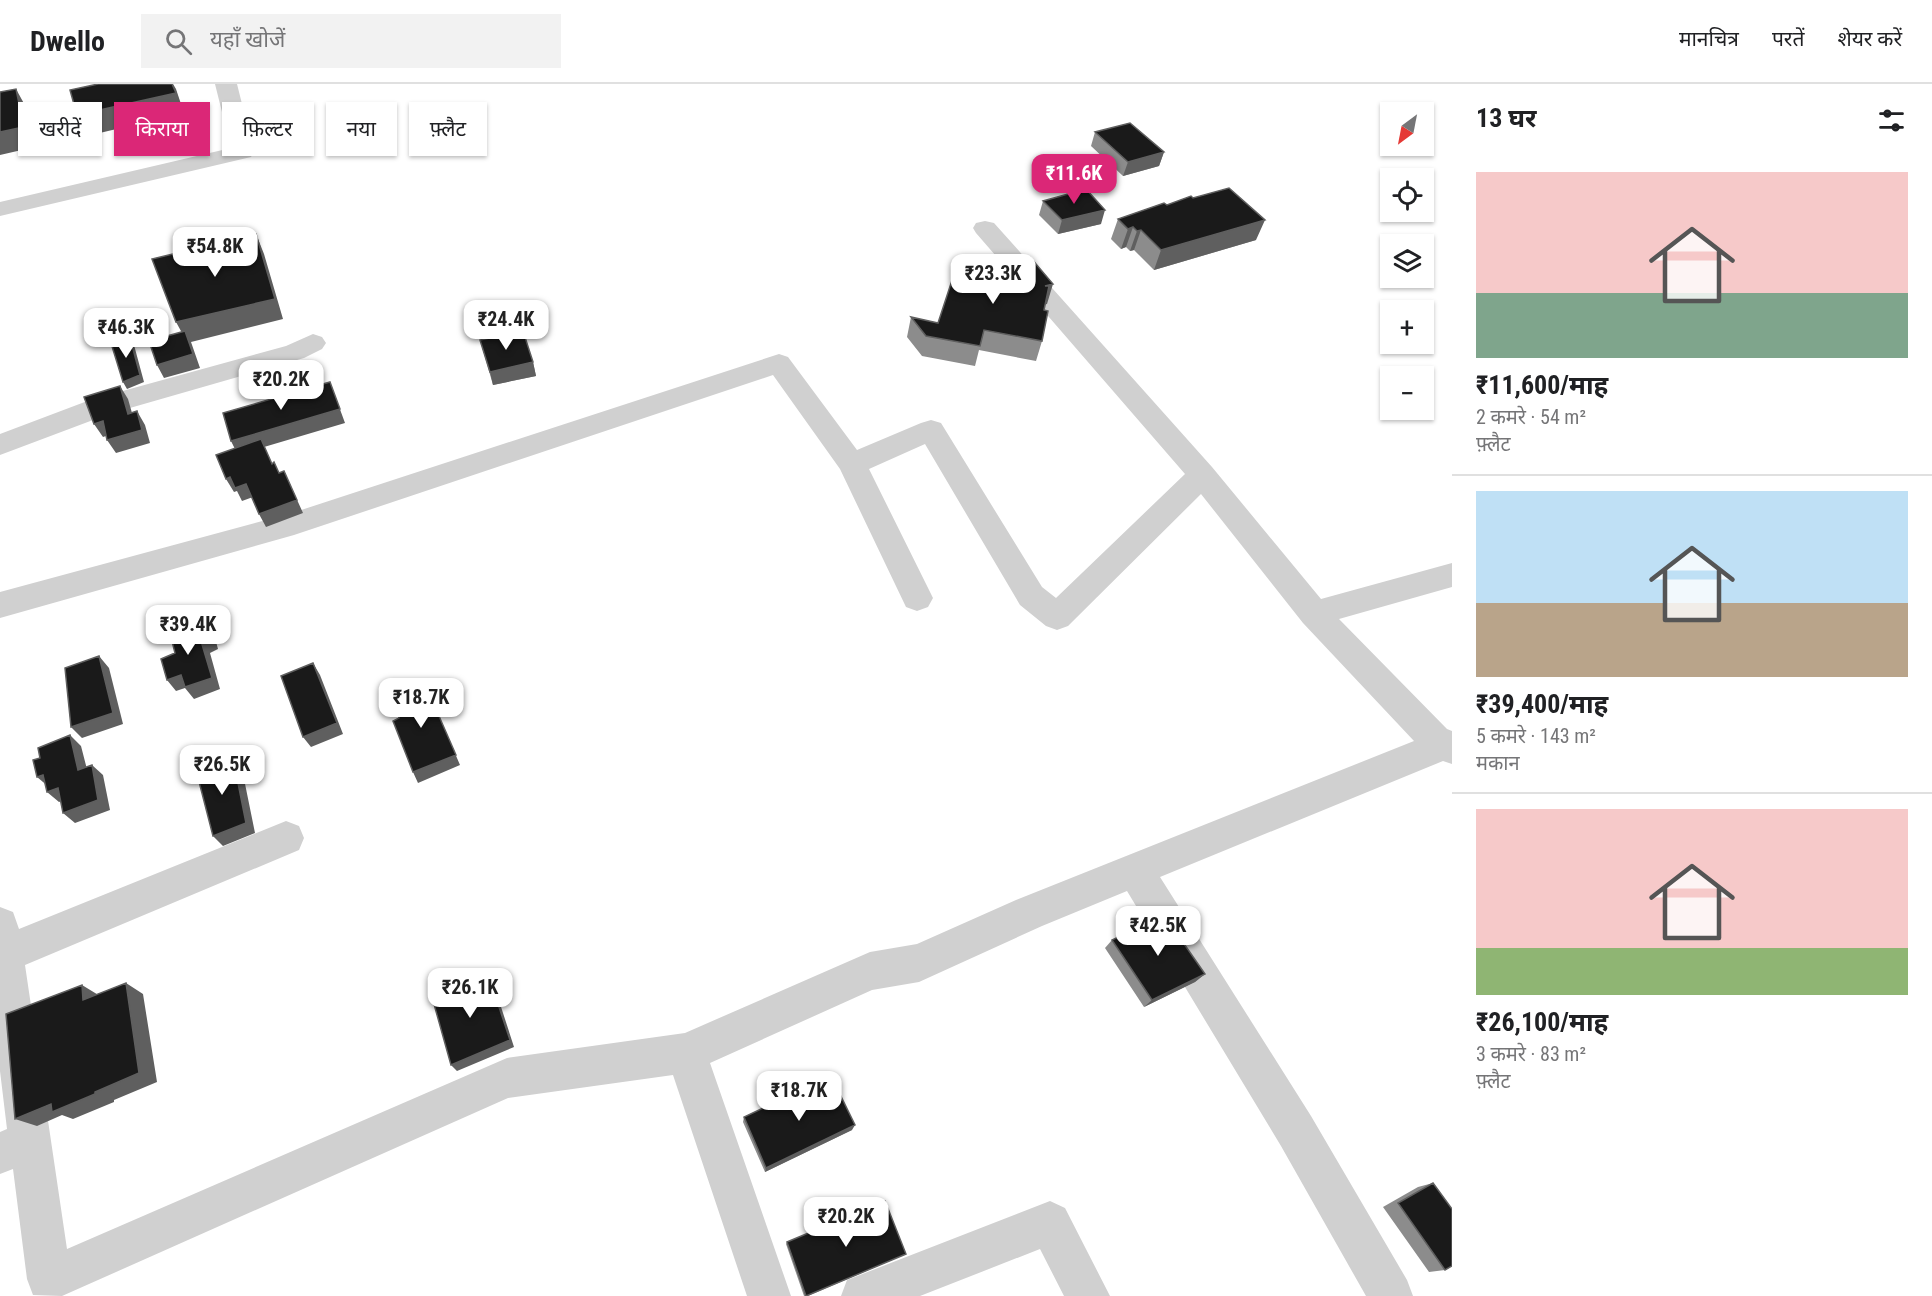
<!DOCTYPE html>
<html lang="hi">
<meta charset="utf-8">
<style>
:root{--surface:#fff;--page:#f2f2f2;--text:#202124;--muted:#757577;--line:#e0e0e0;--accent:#db2777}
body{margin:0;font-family:"Roboto Condensed","Noto Sans Devanagari",sans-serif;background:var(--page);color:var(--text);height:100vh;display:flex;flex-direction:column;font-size:22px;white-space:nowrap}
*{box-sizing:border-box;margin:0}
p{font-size:20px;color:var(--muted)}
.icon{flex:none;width:33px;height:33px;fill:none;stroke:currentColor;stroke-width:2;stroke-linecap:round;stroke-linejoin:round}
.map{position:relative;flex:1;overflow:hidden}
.panel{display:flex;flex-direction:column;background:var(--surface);width:480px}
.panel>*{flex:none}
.hud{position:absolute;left:18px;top:18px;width:570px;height:54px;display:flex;gap:12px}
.needle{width:39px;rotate:212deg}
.controls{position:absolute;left:1380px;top:18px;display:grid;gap:12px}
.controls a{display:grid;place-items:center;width:54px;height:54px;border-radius:0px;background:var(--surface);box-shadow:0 2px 4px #0004;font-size:30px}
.price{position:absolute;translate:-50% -51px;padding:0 14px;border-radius:12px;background:#fff;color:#222;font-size:20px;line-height:39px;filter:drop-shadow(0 2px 3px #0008)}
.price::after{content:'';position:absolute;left:50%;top:36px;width:18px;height:14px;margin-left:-9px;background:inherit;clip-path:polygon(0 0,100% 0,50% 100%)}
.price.current{background:var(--accent);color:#fff}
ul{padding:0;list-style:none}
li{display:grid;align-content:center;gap:12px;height:318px;padding:0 24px}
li+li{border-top:2px solid var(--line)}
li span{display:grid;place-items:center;height:186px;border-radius:0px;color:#555}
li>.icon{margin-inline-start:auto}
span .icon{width:108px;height:108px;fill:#fffc;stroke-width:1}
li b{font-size:26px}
h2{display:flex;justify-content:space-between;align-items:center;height:72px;padding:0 24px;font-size:26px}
.chip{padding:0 21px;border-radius:0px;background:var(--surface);box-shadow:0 2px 4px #0004;font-size:21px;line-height:54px}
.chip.current{background:var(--accent);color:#fff}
header{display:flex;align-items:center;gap:36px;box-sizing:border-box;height:84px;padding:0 30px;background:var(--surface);border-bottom:2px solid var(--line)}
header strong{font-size:28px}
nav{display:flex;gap:33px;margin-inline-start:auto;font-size:21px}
.search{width:420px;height:54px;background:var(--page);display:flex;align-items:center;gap:15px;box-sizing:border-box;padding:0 21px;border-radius:0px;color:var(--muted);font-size:22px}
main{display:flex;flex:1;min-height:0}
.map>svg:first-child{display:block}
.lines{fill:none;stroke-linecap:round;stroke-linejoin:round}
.minor{fill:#d0d0d0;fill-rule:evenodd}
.wall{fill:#8c8c8c}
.shaded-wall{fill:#5f5f5f}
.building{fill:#1a1a1a;stroke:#5f5f5f;stroke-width:1.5}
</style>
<header>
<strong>Dwello</strong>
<div class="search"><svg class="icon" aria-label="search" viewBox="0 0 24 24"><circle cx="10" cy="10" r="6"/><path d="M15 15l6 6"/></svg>यहाँ खोजें</div>
<nav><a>मानचित्र</a><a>परतें</a><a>शेयर करें</a></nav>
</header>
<main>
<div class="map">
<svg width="1452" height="1212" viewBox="0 0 1452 1212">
<rect width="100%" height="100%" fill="#fff"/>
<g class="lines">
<path class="minor" d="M215,0h22l17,68 -3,5 -251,59v-14l231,-54z
M985,137l9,2 218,244 109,132 131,-36v24l-113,32 108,110 5,2v33l-9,-3 -283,116 151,239 96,164 6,16h-47l-85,-150 -154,-255 -85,35 -123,56 -47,8 -162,73 81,233h-44l-74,-221 -165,23 -446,198 -29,-1 -6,-16 -14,-110 -13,5v-42l7,-3 -7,-58v-164l13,5 6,17 267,-108 13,5 5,12 -5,12 -274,115 42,284 440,-191 178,-25 185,-81 47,-8 99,-44 398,-159 -111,-118 -102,-129 -133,132 -11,4 -11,-4 -26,-21 -95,-161 -56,25 64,129 -5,9 -11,4 -11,-4 -66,-138 -67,-94 -479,160 -294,83v-26l292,-79 487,-159 9,3 69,93 64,-27 10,-3 10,3 101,164 14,11 129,-124 -209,-241 -3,-5 3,-5z
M313,250l9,3 4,6 -4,6 -18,9 -195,56 -109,41v-21l90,-34 196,-54z
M1050,1117l15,7 45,88h-46l-24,-47 -120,47h-79l6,-16z"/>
</g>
<path class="wall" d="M1095,48l69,20 -5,14 -36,10 -32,-30z
M1193,114l63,42 -102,30 -20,-20 -4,1 -4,-4 -5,2 -10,-10 7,-20z
M1043,117l58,23 -43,10 -19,-19z
M999,189l48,31h-2l-1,6 -2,31 -6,20 -57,-11 -4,16 -53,-10 -15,-19 4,-20 27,6z
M480,256l53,22 3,14 -43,9z
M1112,856l93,34 -10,8 -51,25 -39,-59z
M744,1033l108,13 -87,42 -22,-50z
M1433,1099l12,87 -16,2 -46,-65 35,-20z
M787,1158l119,12 -98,42h-4l-18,-52z"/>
<path class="shaded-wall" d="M172,0h1l3,5 8,24 -97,23 -10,-21z
M16,5l11,20 4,19 6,10 2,8 -39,9v-23l22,-14z
M1164,68l-5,14 -36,10 5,-14z
M1105,126l-4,14 -43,10 4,-14z
M1265,136l-9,20 -102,30 7,-20z
M1133,143l-7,20 -5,2 7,-20z
M1141,146l-7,20 -4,1 7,-20z
M256,150l8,20 19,65 -92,23 9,26 -36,10 -7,-13 30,-23 -11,-20z
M1053,200l-6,20 -8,2 6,-20z
M130,254l4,7 10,37 -17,7 -4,-7z
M533,278l3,14 -43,9 -3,-13z
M330,298l15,41 -81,24 14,30 -40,-22 -7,-14z
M120,302l8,13 8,28 -8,-13z
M137,327l8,14 5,18 -34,10 -9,-13z
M103,337l9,13 -9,3 -9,-13z
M284,387l19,42 -37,14 -7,-13z
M230,393l16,7 7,13 -11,4 -5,-10 -3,1 -8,-13z
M196,540l9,12 1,-10 9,12 3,11 -8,4 10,36 -26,10 -9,-11 -9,3 -9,-11 31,-51z
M99,572l10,12 14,56 -41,14 -11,-11z
M313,579l7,12 23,59 -32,13 -8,-10z
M430,611l30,70 -42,18 -5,-11z
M70,651l11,11 9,35 -12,-11z
M233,674l9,11 13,64 -32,13 -10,-10z
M92,681l11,10 7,35 -35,13 -12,-10z
M43,691l6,12 -12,-10z
M58,704l12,10 -11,4 -12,-10z
M488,890l5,8 21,65 -57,24 -6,-6z
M1205,890l-10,8 -51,25 8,-7z
M126,899l17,11 14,88 -43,18v2l-41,17 -11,-4 -25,11 -22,-7 36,-15 44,-12z
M82,901l18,11 -17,4z
M855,1041l-3,5 -87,42 1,-4z"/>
<path class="building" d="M98,0h74l4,9 -99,22 -7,-25z
M16,5l6,29h3l3,8 -28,6v-40z
M1130,39l34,29 -36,10 -33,-30z
M1229,104l36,32 -104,30 -20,-20 -4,1 -4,-4 -5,2 -10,-10 46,-16 3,2 24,-9 2,2z
M1086,105l19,21 -43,10 -19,-19z
M256,150l19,65 -99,23 -24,-63z
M1030,173l23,27 -8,2h4l-5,24 4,1 -6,30 -58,-11 -4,16 -54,-10 -15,-19 27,6 19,-58 42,8 1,-4 6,1z
M185,247l8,23 -36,11 -8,-24z
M523,247l10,31 -43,10 -10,-32z
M130,254l10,37 -17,7 -12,-39z
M330,298l10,27 -109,32 -8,-28z
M120,302l8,28 9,-3 5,19 -35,10 -4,-19 -9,3 -10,-27z
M261,355l11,25 2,-2 5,11 5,-2 13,29 -38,14 -13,-30 -11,4 -5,-11 -4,2 -10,-24z
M196,540l2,5 8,-3 4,12 -9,3 11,37 -27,9 -4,-12 -14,5 -6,-21 14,-6 -5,-20z
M99,572l14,57 -42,14 -6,-59z
M313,579l24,60 -34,14 -22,-61z
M425,600l31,71 -43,17 -20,-51 6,-3 -8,-21z
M70,651l8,35 14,-5 6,35 -35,13 -5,-25 -11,4 -4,-17 -6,2 -4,-17 7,-2 -2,-10z
M233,674l13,65 -33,13 -17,-66z
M1164,831l41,59 -53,26 -40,-60z
M488,890l22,66 -59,25 -19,-68z
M126,899l13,90 -44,19v2l-43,18 -1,-8 -36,15 -9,-105 76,-29 1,15z
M831,992l24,49 -89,43 -22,-51z
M1433,1099l19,26v57l-7,4 -47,-67z
M885,1117l21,53 -100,42 -19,-54z"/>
</svg>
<div class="controls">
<a><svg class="needle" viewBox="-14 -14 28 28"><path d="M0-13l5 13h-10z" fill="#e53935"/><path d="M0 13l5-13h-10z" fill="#757577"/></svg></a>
<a><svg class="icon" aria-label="locate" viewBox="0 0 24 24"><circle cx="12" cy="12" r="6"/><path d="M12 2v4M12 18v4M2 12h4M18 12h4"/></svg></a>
<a><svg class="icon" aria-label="layers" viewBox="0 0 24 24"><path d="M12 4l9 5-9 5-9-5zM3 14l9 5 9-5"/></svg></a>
<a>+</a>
<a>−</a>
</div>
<b class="price current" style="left:1074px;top:121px">₹11.6K</b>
<b class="price" style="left:215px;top:194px">₹54.8K</b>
<b class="price" style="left:993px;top:221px">₹23.3K</b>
<b class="price" style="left:506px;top:267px">₹24.4K</b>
<b class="price" style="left:126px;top:275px">₹46.3K</b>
<b class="price" style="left:281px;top:327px">₹20.2K</b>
<b class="price" style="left:188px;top:572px">₹39.4K</b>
<b class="price" style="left:421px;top:645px">₹18.7K</b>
<b class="price" style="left:222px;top:712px">₹26.5K</b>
<b class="price" style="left:1158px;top:873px">₹42.5K</b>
<b class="price" style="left:470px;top:935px">₹26.1K</b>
<b class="price" style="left:799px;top:1038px">₹18.7K</b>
<b class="price" style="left:846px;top:1164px">₹20.2K</b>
<div class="hud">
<a class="chip">खरीदें</a>
<a class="chip current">किराया</a>
<a class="chip">फ़िल्टर</a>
<a class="chip">नया</a>
<a class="chip">फ़्लैट</a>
</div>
</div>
<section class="panel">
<h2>13 घर<svg class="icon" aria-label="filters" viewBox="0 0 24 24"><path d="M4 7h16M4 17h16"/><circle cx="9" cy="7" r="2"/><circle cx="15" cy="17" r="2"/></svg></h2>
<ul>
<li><span style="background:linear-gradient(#f6c9c9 65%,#7fa58c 0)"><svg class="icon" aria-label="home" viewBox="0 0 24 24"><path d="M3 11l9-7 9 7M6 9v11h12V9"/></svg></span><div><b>₹11,600/माह</b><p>2 कमरे · 54 m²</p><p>फ़्लैट</p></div></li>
<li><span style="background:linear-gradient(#bfe0f5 60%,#b9a48a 0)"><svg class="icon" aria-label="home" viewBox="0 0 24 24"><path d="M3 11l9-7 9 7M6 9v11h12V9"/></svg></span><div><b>₹39,400/माह</b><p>5 कमरे · 143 m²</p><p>मकान</p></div></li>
<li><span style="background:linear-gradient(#f6c9c9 75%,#8fb573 0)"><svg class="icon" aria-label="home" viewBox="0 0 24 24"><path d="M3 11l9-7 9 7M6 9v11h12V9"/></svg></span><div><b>₹26,100/माह</b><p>3 कमरे · 83 m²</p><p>फ़्लैट</p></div></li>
</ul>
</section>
</main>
